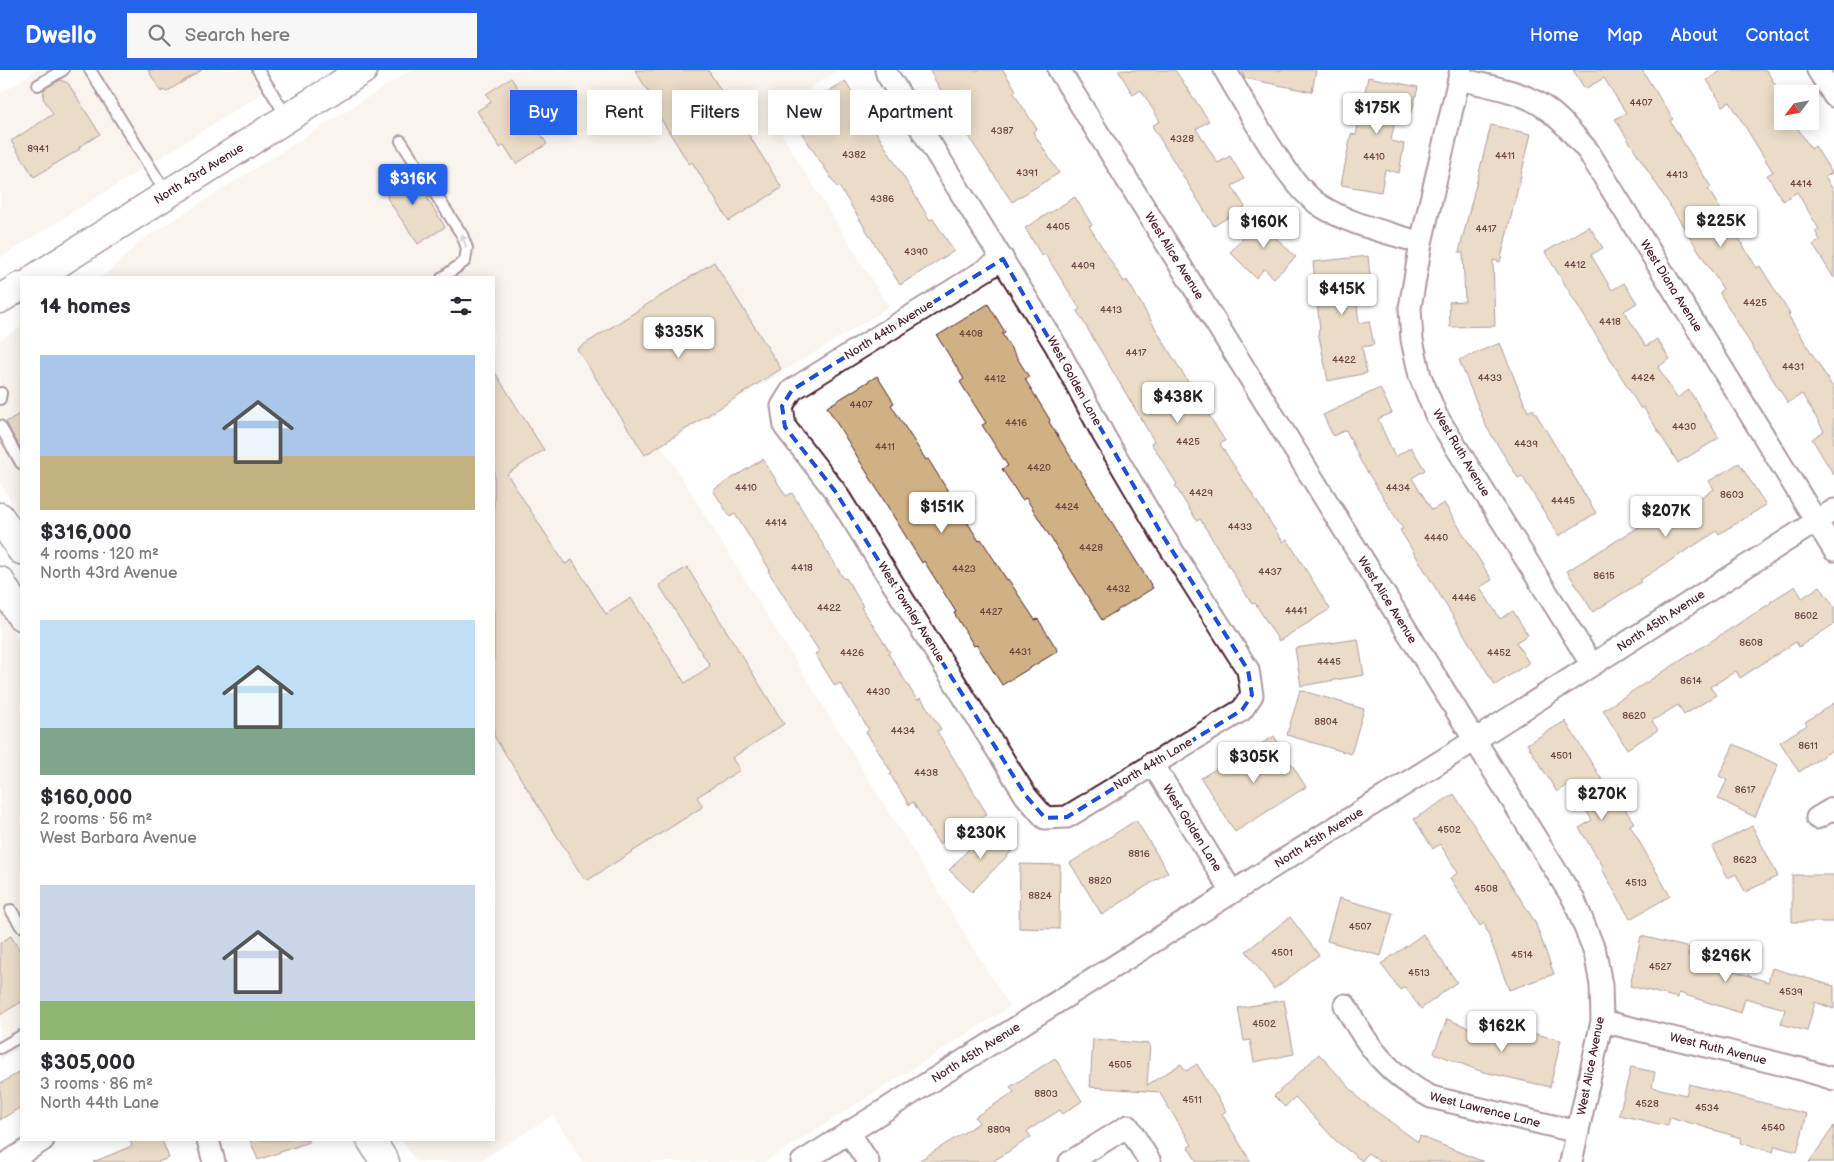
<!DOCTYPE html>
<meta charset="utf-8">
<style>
:root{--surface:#fff;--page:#f7f7f7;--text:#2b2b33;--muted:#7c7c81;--accent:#2563eb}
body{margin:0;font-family:"Balsamiq Sans",sans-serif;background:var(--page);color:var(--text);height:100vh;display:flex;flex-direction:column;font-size:19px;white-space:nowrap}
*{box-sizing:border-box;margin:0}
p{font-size:16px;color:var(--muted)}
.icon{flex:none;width:28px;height:28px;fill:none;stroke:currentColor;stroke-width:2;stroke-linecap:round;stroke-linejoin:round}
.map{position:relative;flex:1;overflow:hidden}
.side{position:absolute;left:20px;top:206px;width:475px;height:865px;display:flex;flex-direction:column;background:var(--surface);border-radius:0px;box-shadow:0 2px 12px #0003}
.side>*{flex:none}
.banner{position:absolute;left:510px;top:20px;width:475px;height:45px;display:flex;gap:10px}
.needle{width:32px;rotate:238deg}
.controls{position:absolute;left:1774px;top:15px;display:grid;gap:10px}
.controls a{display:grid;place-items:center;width:45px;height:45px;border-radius:0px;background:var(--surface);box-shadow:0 2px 12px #0003;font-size:25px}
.price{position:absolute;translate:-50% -42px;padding:0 11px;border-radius:5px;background:#fff;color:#222;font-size:16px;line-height:32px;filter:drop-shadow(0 1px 2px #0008)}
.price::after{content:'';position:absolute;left:50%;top:30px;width:15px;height:11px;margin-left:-8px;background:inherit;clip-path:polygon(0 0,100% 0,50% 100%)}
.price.on{background:var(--accent);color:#fff}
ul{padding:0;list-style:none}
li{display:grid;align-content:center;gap:10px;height:265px;padding:0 20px}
li span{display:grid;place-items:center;height:155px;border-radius:0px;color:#555}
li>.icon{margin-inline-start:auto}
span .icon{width:90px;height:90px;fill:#fffc;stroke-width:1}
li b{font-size:21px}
h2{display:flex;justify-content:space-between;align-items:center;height:60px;padding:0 20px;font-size:21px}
.chip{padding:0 18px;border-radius:0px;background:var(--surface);box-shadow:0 2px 12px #0003;font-size:18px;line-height:45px}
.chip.on{background:var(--accent);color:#fff}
header{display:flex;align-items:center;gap:30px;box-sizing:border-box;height:70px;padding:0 25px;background:var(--accent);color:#fff}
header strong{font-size:24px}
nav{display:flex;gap:28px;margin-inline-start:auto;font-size:18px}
.search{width:350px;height:45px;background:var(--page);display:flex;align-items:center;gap:12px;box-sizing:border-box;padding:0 18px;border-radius:0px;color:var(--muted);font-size:19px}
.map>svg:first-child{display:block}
.built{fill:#f1e8da}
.building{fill:#d0b184;stroke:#4a1f2b}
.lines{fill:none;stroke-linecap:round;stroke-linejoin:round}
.service-casing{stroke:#4a1f2b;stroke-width:14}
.minor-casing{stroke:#4a1f2b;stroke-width:25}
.secondary-casing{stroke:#4a1f2b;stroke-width:31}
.service{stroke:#fff;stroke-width:10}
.minor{stroke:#fff;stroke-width:21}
.secondary{stroke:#fff;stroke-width:28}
.oneway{fill:#ae9aa0}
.marked{fill:none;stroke:#1d4ed8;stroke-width:4;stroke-dasharray:10 6;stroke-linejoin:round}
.labels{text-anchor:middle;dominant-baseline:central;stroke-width:5;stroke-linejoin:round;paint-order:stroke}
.number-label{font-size:10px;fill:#6c4441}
.street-label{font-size:12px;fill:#4a1f2b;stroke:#fff}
</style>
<header>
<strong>Dwello</strong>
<div class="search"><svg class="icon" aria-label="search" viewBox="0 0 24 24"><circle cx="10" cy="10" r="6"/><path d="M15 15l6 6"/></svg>Search here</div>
<nav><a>Home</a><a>Map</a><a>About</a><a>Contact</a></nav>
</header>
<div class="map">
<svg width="1834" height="1092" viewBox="0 0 1834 1092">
<rect width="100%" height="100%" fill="#fff"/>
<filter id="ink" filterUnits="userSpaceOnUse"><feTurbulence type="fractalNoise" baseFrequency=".02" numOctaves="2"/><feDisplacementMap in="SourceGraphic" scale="10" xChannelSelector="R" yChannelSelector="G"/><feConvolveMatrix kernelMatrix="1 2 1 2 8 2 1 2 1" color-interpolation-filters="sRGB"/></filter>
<g filter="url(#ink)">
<path class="built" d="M37,0h211l15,23 -263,165v-164z
M411,0h428l-70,44 120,193 -227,139 348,561 -245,155h-183l-29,-47 -74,47h-63l-14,-22h92v-862h-395l10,-7 33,-31z
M21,257v191l-21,-35v-143z
M0,541l21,34v402l-21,13z"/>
<path class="building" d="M148,0h54l-36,22 -2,-2 -3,2z
M635,0h73l74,118 -53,33 -37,-59 -3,2 -38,-61 3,-2z
M929,0h74l13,20 -3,2 24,37 -4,3 26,41 -47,29 -46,-69z
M1118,0h57l34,51 -13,8 22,34 12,-7 14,23 -12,7 13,21 -31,19 -62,-100 8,-5 -19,-31 -8,5z
M1242,0h74l-4,22 -68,-14z
M1573,0h69l31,49 -3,2 41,66 -3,2 49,79 3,-2 30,48 -2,1 46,74v86l-22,-36 12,-8 -22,-37 -14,9 -30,-47 -39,-64 4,-3 -108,-170 11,-6 -22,-35 -19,11z
M1722,0h44l16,25v26h11l18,28 4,-3 17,27 -7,4 9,14v87l-21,-33 7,-5 -5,-9 4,-2 -22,-37 -14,9 -16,-26 6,-3 -43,-70 -7,4 -16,-26z
M1368,7l50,10 -6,25 -15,-3 -6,32 13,3 -5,29 -14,-3 -4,22 -40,-7 10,-51 5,1z
M511,8l21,32 -5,3 20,31 -31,20 -12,-19 -4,3 -23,-37 14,-9 -5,-8z
M60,10l8,3 32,51 -21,13 1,2 -46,28 -23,-36 42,-27 -10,-16 1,-9z
M845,11l85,139 3,-1 21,32 -54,34 -61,-99 -2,1 -47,-72z
M1491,55l40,9 -31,128 -7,-2 2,66 -45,1 -1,-25 16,-1 -2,-48 -4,-1z
M408,99l21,28 -2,1 18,29 -27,17 -31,-46 1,-1 -7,-11 21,-15 1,2z
M1075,127l17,28 -3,1 35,56 3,-2 42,71 56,90 -5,3 63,98 4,-3 43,70 -51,32 -24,-38 -3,1 -52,-85 -3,2 -22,-35 2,-2 -26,-41 3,-2 -77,-130 3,-2 -35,-55 -3,2 -17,-28z
M1268,142l17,17 -9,9 20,19 -22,21 -10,-9 -8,9 -26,-26z
M1589,156l14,22 -12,7 21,35 12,-7 13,20 -13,8 22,35 11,-7 13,20 -12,8 19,31 12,-8 30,48 -41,25 -35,-56 -2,2 -96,-157z
M1368,186l3,30 -16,2 4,35 10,-2 5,24 -12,2 5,26 -39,8 -10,-50 2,-1 -7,-68z
M714,192l67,107 -136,86 -68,-106z
M988,234l17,28 -3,2 27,43 -4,2 25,41 -1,2 104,166 -51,32 -76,-122 -4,2 -20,-31 6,-3 -26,-41 4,-2 -26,-41 4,-3 -27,-43z
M1500,273l28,69 5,-3 63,104 -37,23 -37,-60 -4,2 -31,-50 -28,-68z
M494,301l50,79 -37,24 58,90 7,-4 34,54 25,-16 54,85 25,-17 -51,-81 28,-18 97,157 -52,34 8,12 -43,27 5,8 -1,3 -113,72 -2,-3 -2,2 -90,-143z
M877,306l17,27 -3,2 35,55 2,-1 51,82 2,-2 26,41 1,-1 27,41 3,-1 20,32 -56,34 -25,-40 -3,1 -20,-33 2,-1 -32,-51 -2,2 -95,-156z
M1380,318l12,25 -14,6 17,38 16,-10 14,23 -13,8 20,32 12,-7 48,77 -12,7 20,32 13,-8 15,24 -12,7 13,21 -34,22 -95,-155 3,-1 -42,-67 -15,-32 -13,6 -10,-21z
M21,343v37l-15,-28z
M763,389l23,37 6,-3 52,86 2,-1 17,28 -2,1 29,45 -2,1 29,47 4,-2 20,31 -4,2 50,83 -48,30 -26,-42 -4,3 -19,-31 2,-1 -26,-41 3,-2 -29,-47 -5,3 -20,-32 4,-3 -51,-80 2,-1 -35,-56 -5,3 -17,-27z
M1739,393l27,42 -47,29 -2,-3 -77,49 1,2 -48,30 -26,-41 113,-69 4,6 30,-19 -5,-8z
M1795,516l7,12 18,-12 14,21v17l-35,23 -3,-5 -56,36 -4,-7 -26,16 6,8 -32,20 -6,-10 -26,16 6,9 -31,19 -24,-39 168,-107 -1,-1z
M1358,569l6,36 -63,11 -6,-38z
M1300,620l64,19 -13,45 -64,-19z
M1834,633v46l-35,23 -19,-30 27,-17 -2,-3z
M1565,651l39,62 3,-2 27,42 -4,2 40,71 -40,23 -28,-50 2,-1 -25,-40 13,-8 -23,-36 -12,8 -30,-48z
M1274,666l32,51 -71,45 -34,-54 32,-20 1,3z
M1734,674l44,21 -23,52 -37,-18 9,-19 -8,-4z
M1454,724l81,128 19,52 -45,16 -25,-67 -4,3 -30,-48 8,-5 -18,-29 -7,5 -19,-30z
M1136,750l32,52 -66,43 -32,-52z
M1752,756l26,50 -33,16 -9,-18 -8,4 -16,-31z
M990,757l23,23 -41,42 -23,-22z
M1020,794l40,1 -1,64 -40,-1z
M1792,805h42v47h-42z
M1339,828l54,15 -12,43 -54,-15z
M1290,847l29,38 -45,34 -28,-38z
M1423,864l34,48 -36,27 -16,-22 -5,3 -19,-26z
M11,866l10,17v49l-21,13v-72z
M1641,866l49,12 -2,8 80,26 4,-14 62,18v23l-19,-7 -8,29 -26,-7 4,-15 -40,-11 -4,15 -62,-20 -1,5 -48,-12z
M1284,930l10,54 -40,8 -4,-22 -6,1 -6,-33z
M1447,949l55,22 3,-14 56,13 -11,47 -70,-16 -46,-18z
M1093,969l57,5 -3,41 34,-21 5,7 11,-7 29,47 -4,3 29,48h-54l-9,-15 4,-2 -33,-53 -69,-5z
M1319,984l43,47 56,41 2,-6 64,26h-104l-12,-9 -6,8 -26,-20 -41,-44 -10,10 -11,-11z
M1055,988l27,43 -19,13 -3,-4 -33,21 4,6 -39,25h-75l62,-39 -4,-6 39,-25 -4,-5z
M1631,997l24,5 -3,15 34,8 3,-11 118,30 -10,38 -22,-6 -2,6 -33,-9 1,-5 -71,-21 -2,9 -49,-11z
M21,1001v36l-21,13v-36z
M1834,1056v36h-25l10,-14z
M130,1070h32l7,18 -11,4h-65l39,-16z
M250,1070h58l1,2 -51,18z"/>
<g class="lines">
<defs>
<path id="service" d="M90,0l76,123
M258,0l29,47
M38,15l25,-15
M401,71l61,94 5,13 -2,13 -23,17
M0,329l1,-6
M0,356l21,37
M11,840l10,16
M0,978l21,-12"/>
<path id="minor" d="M886,0l1,4 169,272 48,90 57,97 87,137 4,25 -10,15 -175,107 -22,1 -19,-22 -191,-305 -50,-64 -3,-21 10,-16 211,-131
M1059,0l515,830 21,52 6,33 1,36 -31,141
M1225,0c21,35 63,116 96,136 30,19 66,26 100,37
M1461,0l-40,173 -11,65 2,32 8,36 16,39 156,250
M1818,0l16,26
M1460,9c26,7 58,11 81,26 19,12 32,29 47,46l246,399
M1152,693l80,129
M1817,748l17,-10
M1345,935c22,41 43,70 86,92l147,35
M1602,951l199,48 33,10
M849,1062l19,30
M208,1070l6,22
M8,1092l35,-22
M802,1092l673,-422 359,-230
M1070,1092l58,-36 22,36"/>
<path id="secondary" d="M35,208l328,-208
M0,229l21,-13
M0,447l21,33
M0,511l21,35
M371,1070l14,22"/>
</defs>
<use href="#service" class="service-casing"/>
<use href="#minor" class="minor-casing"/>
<use href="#secondary" class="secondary-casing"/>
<use href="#service" class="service"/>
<use href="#minor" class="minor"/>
<use href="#secondary" class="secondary"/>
</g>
<defs><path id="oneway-solid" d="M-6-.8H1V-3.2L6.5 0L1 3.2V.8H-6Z" transform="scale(1.25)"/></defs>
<use class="oneway" href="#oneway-solid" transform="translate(464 171) rotate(-110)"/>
</g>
<path d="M0 0H1834V1092H0ZM1003,189l158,274 87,137 4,25 -10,15 -175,107 -22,1 -19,-22 -191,-305 -50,-64 -3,-21 10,-16z" fill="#fff" fill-opacity=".55" fill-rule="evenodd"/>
<path class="marked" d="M1003,189l158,274 87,137 4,25 -10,15 -175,107 -22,1 -19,-22 -191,-305 -50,-64 -3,-21 10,-16z"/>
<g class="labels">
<g class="number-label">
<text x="1641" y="33">4407</text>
<text x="1002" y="61">4387</text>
<text x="1182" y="69">4328</text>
<text x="38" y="79">8941</text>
<text x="854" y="85">4382</text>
<text x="1505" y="86">4411</text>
<text x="1374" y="87">4410</text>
<text x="1027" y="103">4391</text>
<text x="1677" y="105">4413</text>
<text x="1801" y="114">4414</text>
<text x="882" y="129">4386</text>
<text x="1058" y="157">4405</text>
<text x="1486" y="159">4417</text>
<text x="916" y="182">4390</text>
<text x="1575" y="195">4412</text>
<text x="1083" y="196">4409</text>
<text x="1755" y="233">4425</text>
<text x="1111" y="240">4413</text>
<text x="1610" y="252">4418</text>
<text x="971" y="264">4408</text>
<text x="1136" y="283">4417</text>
<text x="1344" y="290">4422</text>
<text x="1793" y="297">4431</text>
<text x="1490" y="308">4433</text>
<text x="1643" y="308">4424</text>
<text x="995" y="309">4412</text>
<text x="861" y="335">4407</text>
<text x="1016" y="353">4416</text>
<text x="1684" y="357">4430</text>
<text x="1188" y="372">4425</text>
<text x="1526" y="374">4439</text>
<text x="885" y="377">4411</text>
<text x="1039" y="398">4420</text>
<text x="746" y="418">4410</text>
<text x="1398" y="418">4434</text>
<text x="1201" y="423">4429</text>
<text x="1732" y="425">8603</text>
<text x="1563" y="431">4445</text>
<text x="1067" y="437">4424</text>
<text x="776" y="453">4414</text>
<text x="1240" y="457">4433</text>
<text x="1436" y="468">4440</text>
<text x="1091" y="478">4428</text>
<text x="802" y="498">4418</text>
<text x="964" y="499">4423</text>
<text x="1270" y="502">4437</text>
<text x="1604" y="506">8615</text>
<text x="1118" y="519">4432</text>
<text x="1464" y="528">4446</text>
<text x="829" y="538">4422</text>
<text x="1296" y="541">4441</text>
<text x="991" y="542">4427</text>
<text x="1806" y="546">8602</text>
<text x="1751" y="573">8608</text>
<text x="1020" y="582">4431</text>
<text x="852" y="583">4426</text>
<text x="1499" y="583">4452</text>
<text x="1329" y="592">4445</text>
<text x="1691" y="611">8614</text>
<text x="878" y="622">4430</text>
<text x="1634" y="646">8620</text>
<text x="1326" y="652">8804</text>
<text x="903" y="661">4434</text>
<text x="1808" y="676">8611</text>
<text x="1561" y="686">4501</text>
<text x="926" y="703">4438</text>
<text x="1745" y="720">8617</text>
<text x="1449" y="760">4502</text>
<text x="1139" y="784">8816</text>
<text x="1745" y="790">8623</text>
<text x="1100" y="811">8820</text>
<text x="1636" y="813">4513</text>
<text x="1486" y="819">4508</text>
<text x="1040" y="826">8824</text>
<text x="1360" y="857">4507</text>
<text x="1282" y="883">4501</text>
<text x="1522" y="885">4514</text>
<text x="1660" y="897">4527</text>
<text x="1419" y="903">4513</text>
<text x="1791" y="922">4539</text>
<text x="1264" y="954">4502</text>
<text x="1120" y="995">4505</text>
<text x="1046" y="1024">8803</text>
<text x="1192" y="1030">4511</text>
<text x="1647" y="1034">4528</text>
<text x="1707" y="1038">4534</text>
<text x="1773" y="1058">4540</text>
<text x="999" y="1060">8809</text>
</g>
<g class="street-label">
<text transform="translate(199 104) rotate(-32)">North 43rd Avenue</text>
<text transform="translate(1174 186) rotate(58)">West Alice Avenue</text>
<text transform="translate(1671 216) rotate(58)">West Diana Avenue</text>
<text transform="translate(889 260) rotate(-32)">North 44th Avenue</text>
<text transform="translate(1074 311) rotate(61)">West Golden Lane</text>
<text transform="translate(1461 383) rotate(59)">West Ruth Avenue</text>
<text transform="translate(1387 530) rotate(58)">West Alice Avenue</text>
<text transform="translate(911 542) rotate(58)">West Townley Avenue</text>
<text transform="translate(1661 551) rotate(-33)">North 45th Avenue</text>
<text transform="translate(1153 694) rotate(-31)">North 44th Lane</text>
<text transform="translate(1192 758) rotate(58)">West Golden Lane</text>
<text transform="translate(1319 768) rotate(-32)">North 45th Avenue</text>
<text transform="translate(1718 979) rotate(14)">West Ruth Avenue</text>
<text transform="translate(976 983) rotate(-32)">North 45th Avenue</text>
<text transform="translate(1591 996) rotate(-79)">West Alice Avenue</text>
<text transform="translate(1485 1040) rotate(14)">West Lawrence Lane</text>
</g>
</g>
</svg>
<div class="controls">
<a><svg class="needle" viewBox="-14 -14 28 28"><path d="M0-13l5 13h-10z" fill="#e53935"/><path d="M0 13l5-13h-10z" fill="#7c7c81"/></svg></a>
</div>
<b class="price" style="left:1377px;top:65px">$175K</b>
<b class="price on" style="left:413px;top:136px">$316K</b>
<b class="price" style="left:1721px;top:178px">$225K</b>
<b class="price" style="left:1264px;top:179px">$160K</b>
<b class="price" style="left:1342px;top:246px">$415K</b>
<b class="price" style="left:679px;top:289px">$335K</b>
<b class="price" style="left:1178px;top:354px">$438K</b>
<b class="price" style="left:942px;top:464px">$151K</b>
<b class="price" style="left:1666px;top:468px">$207K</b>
<b class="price" style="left:1254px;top:714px">$305K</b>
<b class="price" style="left:1602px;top:751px">$270K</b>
<b class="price" style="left:981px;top:790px">$230K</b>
<b class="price" style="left:1726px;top:913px">$296K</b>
<b class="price" style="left:1502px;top:983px">$162K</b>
<div class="banner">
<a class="chip on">Buy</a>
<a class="chip">Rent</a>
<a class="chip">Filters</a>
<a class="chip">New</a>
<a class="chip">Apartment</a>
</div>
<section class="side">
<h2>14 homes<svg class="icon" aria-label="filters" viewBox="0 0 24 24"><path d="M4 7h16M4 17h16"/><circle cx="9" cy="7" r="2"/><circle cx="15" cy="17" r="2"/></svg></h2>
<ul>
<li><span style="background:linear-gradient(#a9c7e8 65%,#c2b280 0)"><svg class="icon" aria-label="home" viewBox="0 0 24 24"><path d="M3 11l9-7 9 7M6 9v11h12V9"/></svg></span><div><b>$316,000</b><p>4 rooms · 120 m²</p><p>North 43rd Avenue</p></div></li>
<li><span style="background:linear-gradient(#bfe0f5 70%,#7fa58c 0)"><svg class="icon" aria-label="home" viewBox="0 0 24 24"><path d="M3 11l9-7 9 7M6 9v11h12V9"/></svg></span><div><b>$160,000</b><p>2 rooms · 56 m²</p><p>West Barbara Avenue</p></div></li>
<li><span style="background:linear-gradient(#c9d6e8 75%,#8fb573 0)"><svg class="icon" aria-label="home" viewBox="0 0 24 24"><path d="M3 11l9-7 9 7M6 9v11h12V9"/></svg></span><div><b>$305,000</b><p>3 rooms · 86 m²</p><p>North 44th Lane</p></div></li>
</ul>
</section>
</div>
